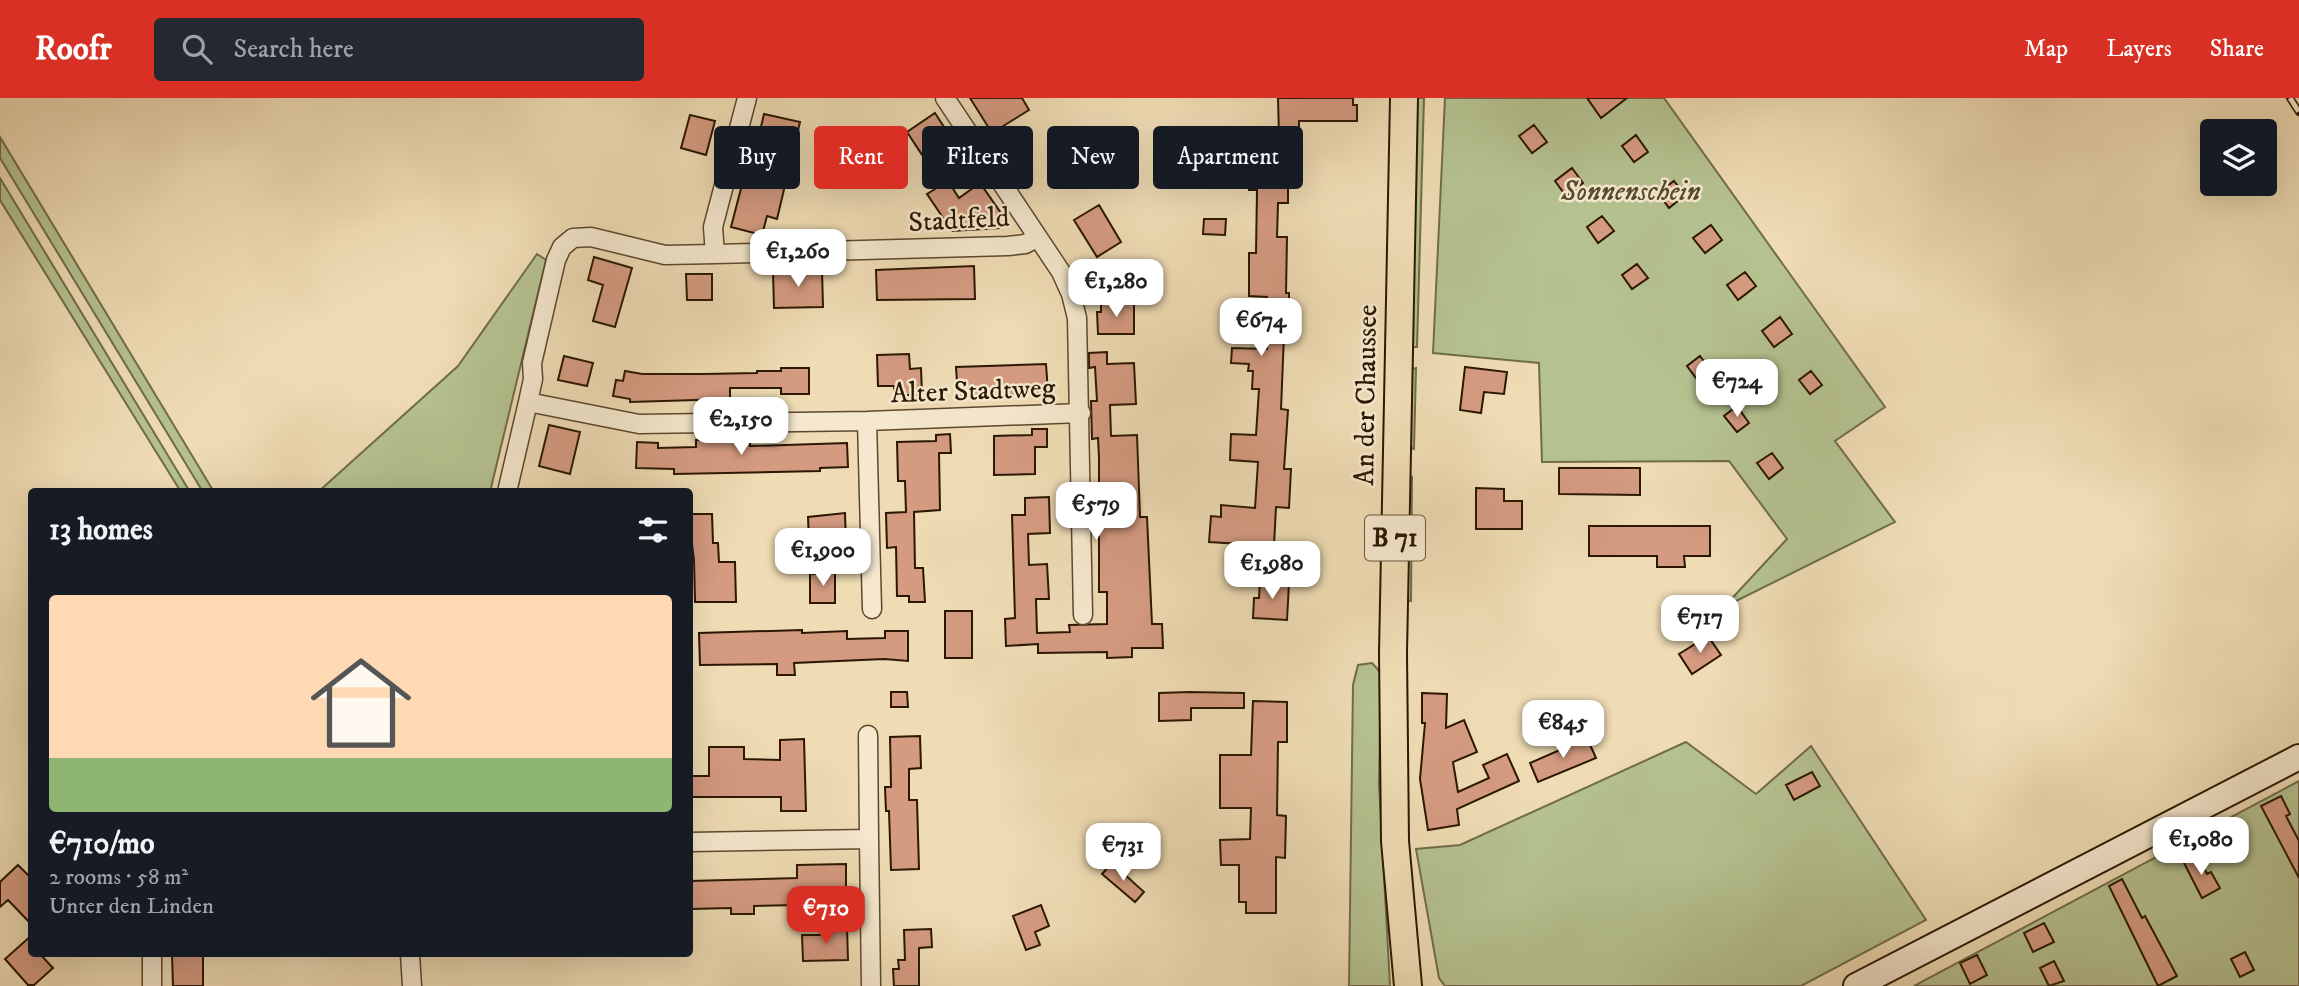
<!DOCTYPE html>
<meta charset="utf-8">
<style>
:root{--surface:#171b24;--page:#242831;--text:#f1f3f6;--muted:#9ea1a6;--line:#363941;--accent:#d93025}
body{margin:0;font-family:"IM FELL DW Pica",serif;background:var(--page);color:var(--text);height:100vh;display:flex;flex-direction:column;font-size:26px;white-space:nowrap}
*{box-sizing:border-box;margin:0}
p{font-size:23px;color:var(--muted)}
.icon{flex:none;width:38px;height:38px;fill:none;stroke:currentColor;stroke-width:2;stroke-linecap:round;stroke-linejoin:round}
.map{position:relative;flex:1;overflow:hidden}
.panel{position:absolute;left:28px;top:390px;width:665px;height:469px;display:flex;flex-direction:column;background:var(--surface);border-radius:7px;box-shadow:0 7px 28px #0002}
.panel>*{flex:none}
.banner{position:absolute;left:714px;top:28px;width:665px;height:63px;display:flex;gap:14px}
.tools{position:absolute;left:2200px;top:21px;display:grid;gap:14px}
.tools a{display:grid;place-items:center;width:77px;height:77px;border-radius:7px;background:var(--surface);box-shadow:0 7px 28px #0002;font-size:35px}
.price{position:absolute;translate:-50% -60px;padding:0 16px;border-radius:14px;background:#fff;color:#222;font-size:23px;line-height:46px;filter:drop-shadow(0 2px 4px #0008)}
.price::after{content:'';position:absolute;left:50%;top:42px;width:21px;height:16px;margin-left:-10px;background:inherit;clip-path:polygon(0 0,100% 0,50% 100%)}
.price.current{background:var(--accent);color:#fff}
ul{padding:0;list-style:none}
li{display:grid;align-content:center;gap:14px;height:371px;padding:0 21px}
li+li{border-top:2px solid var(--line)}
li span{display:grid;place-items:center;height:217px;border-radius:7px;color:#555}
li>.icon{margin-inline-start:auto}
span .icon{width:126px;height:126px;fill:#fffc;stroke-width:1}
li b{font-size:30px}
h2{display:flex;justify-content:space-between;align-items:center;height:84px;padding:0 21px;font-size:30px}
.chip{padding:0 24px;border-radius:7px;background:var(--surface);box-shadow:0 7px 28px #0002;font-size:24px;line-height:63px}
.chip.current{background:var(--accent);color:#fff}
header{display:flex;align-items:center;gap:42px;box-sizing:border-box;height:98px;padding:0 35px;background:var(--accent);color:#fff}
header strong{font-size:33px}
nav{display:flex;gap:38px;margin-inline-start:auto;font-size:24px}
.search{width:490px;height:63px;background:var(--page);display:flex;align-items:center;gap:18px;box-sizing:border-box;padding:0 24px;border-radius:7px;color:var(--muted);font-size:26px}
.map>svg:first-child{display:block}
.green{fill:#b5c290;stroke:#706c49;stroke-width:2}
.building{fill:#d59b81;stroke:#2b1702;stroke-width:2}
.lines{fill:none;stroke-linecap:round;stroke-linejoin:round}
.street-casing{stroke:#5c482e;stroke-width:21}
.secondary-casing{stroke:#2b1702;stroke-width:28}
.primary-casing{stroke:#2b1702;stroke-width:30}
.street{stroke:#f5e8ce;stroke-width:18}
.secondary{stroke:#f5e8ce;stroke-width:24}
.primary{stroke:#efdcb4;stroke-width:26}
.rail-casing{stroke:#2b1702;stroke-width:8}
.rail{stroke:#f5e8ce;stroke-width:5;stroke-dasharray:16;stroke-linecap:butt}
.labels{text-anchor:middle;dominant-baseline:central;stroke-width:5;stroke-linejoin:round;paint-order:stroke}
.shield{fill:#f5e8ce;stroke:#68563f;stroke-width:2}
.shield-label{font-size:26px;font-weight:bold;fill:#2b1702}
.park-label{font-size:28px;font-style:italic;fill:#544a2d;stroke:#f5e8ce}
.street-label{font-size:28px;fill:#2b1702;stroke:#f5e8ce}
</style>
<header>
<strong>Roofr</strong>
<div class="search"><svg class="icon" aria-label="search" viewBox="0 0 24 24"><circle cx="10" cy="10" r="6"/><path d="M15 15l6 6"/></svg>Search here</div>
<nav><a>Map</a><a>Layers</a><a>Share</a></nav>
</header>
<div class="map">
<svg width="2299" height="888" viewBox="0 0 2299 888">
<rect width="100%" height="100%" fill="#efdcb4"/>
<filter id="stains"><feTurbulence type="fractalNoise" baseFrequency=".00286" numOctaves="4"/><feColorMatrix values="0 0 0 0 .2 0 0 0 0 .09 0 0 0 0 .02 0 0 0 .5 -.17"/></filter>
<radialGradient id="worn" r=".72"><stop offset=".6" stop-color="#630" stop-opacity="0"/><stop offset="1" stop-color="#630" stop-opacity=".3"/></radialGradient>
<path class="green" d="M1414,0h10l-7,249h-8z
M1445,0h219l221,309 -50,34 60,81 -171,85 63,-68 -58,-78 -187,1 -3,-99 -106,-10z
M0,39l214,355h-11l-203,-334z
M0,80l190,314h-9l-181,-292z
M537,156l9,6 -56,232h-172l140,-126z
M1416,270l-2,81 -7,-3 2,-76z
M1408,378l4,1 -1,124 -6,-1z
M1372,565l9,10 -2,111 11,202h-41l4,-301 5,-20z
M1686,644l70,52 55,-48 115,174 -125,66h-356l-6,-8 -23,-129 44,-4z
M2299,683v205h-385z"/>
<path class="building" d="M970,0h52l7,12 -37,23z
M1278,0h75v7h4v16h-58v15h-20z
M1587,0h40l-26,20z
M935,15l27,42 -28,18 -27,-41z
M764,16l36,8 -23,97 -10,-3 -5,19 -31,-8 13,-50 5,1z
M690,17l25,6 -9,34 -25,-7z
M1534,27l13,17 -15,11 -13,-17z
M1636,37l12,17 -14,10 -12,-16z
M1235,57h53v48h-10l-1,34h10l-1,56h3v19h6v23h-11l-3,74 7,1 -4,59h7l-2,39 -13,-1 -3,58 -29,-2 1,-10h-5l1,-9 -32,-2 2,-26 10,1v-12l34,3 3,-46 -28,-2 1,-26 25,1 3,-46h-7l1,-18h-5l1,-7 -18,-1 1,-15 35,1v-52l-18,-1v-43h7l1,-63h-8v-3l-49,-1v-26h35z
M1572,70l11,15 -17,13 -11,-15z
M948,83l11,17 21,-15 21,30 -1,15 -48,3 -25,-37z
M1674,83l11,14 -16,13 -11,-15z
M1099,107l22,37 -24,15 -23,-37z
M1602,118l12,15 -16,12 -11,-16z
M1204,121h22l-1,16 -22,-1z
M1711,127l11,15 -17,13 -12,-15z
M594,159l38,11 -17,59 -22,-6 10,-36 -15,-5z
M1637,166l11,14 -16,11 -10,-14z
M974,168l1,33 -98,1 -1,-30z
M822,172l1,37 -49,1 -1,-36z
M1745,174l11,14 -18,14 -11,-15z
M686,176h26v26h-25z
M1101,205h33v31h-36l-1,-22h4z
M1780,219l12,17 -18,13 -12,-16z
M1107,254v12l27,-1 2,41 -26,1 1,31 26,-1 3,82h7l5,107h10l1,24h-31v9l-25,1v-6l-69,1v-9l-32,2 -1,-27 10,-1 -3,-103h13v-17l24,-1 1,36 -22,1 1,31 18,-1 2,35h-13l1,34 33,-1 -1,-7 38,-1v-32h-8v-135l-1,-19 -6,1 -1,-38h6l-2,-34 -6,1v-15z
M909,256l1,15 11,-1 1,27h-28v-9h-16l-1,-31z
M564,258l29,7 -6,23 -29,-6z
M1700,258l12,16 -13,10 -12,-16z
M1046,266l2,28 -90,5 -2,-30z
M1465,269l42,5 -3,22 -20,-2 -3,21 -21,-3z
M781,270h28v26h-28v-6h-51v11l-100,3v-3l-17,-3 3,-16 7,1 2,-10 17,3h62l53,-1v-2h24z
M1811,273l11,14 -12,9 -11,-14z
M1737,308l12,17 -12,9 -13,-16z
M549,327l31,7 -10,42 -31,-8z
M1032,331h15v18h-12v27l-41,1v-39l38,-1z
M950,336l1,19h-12l1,57 -26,2 1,56h8l2,34h-16v-6h-12l-1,-49 -9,1 -1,-35 20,-1 -1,-31h-7l-1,-39 39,-1v-6z
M750,341v7l97,-3 1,24 -28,1v3l-146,3v-5l-38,-1 1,-26 21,1v5l38,-1v-7z
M1772,355l11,15 -14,11 -12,-16z
M1559,370h81v27l-81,-1z
M1476,390l28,1v12h18v28h-46z
M845,415l1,31 -37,-1 -1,-26z
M690,416h22l1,29h5l1,19h16l1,40h-41l-1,-42 -2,-16h-2z
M1589,428h121v30h-26l1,11h-28v-11h-68z
M835,475v30h-25v-29z
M1260,483l29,2 -2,37 -34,-2 1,-20h5z
M945,513h27v47h-27z
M802,532v3l45,-2v8l38,-1v-7h23v30l-24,-2 -90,4 1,12h-18v-11l-77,1 -1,-32z
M1708,538l13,19 -29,19 -13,-20z
M891,594h16l1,15h-17z
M1190,594l54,1v15h-53v12l-32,1v-28z
M1422,595l25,1 -1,34 18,-8 13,32 -24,10 5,30 31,-14 -6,-13 24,-11 12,27 -62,28 2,16 -31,5 -8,-51 5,-56h-3z
M1253,603l34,1v40h-9l-1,73 9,1 -1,42 -9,-1v56h-30v-11h-7v-37h-18l-1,-25 30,-1 1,-31h-31v-53h31z
M920,638l1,32 -12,1v31h8l2,69 -28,1 -2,-59h-3l-1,-24h6l-1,-50z
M1587,640l9,20 -58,24 -8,-19z
M804,641l2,72h-25v-14h-91v-21h19v-29h35v12l36,1v-20z
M1812,674l8,14 -26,14 -8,-15z
M2281,698l9,18 -4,2 13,25v37l-38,-72z
M2197,757l10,19 4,-2 9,16 -18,10 -19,-37z
M1112,765l32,29 -9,10 -33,-28z
M846,766v25l-36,1 1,6h-13v9l-44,1v8h-23v-6l-40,1 -1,-28 107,-3v-13z
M18,767l14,14v46l-24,-25 -8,7v-25z
M2122,781l20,39 3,-2 32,60 -19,10 -49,-100z
M1041,807l8,21 -14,6 5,13 -14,5 -13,-34z
M2044,825l10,19 -21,10 -9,-19z
M828,829h19l1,33 -45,1 -1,-26h26z
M931,831l1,18 -13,1v38h-25l-1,-17h6l-1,-9h7l-1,-30z
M32,837v19h8l13,14 -19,17h-6l-23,-26z
M2245,854l9,18 -14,7 -9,-18z
M172,856h31v32h-30z
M1977,857l10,20 -17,9 -10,-21z
M2054,863l10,20 -15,5 -9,-18z"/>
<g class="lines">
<defs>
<path id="street" d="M945,0l116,174 10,22 6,24 6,297
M715,156l293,-8 17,-2 12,-6
M528,304l5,-23 -1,-16 24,-103 6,-13 11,-9 18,-1 74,18 50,-1 -2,-27 34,-129
M867,323l5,188
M507,394l21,-90 111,22 228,-3 214,-8
M868,637l1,104
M690,744l179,-3 2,147
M152,856v32
M410,856l2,32"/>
<path id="secondary" d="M1856,888l443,-229"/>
<path id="primary" d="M1404,0l-11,555 2,188 13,145"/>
</defs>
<use href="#street" class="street-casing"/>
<use href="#secondary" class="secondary-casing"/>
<use href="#primary" class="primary-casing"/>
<use href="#street" class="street"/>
<use href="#secondary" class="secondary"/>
<use href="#primary" class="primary"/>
<defs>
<path id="rail" d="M2290,0l9,14"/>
</defs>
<use href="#rail" class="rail-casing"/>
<use href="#rail" class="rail"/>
</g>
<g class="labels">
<rect class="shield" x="1365" y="417.5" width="60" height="45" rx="5"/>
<g class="shield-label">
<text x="1395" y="440">B 71</text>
</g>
<g class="park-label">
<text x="1631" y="93">Sonnenschein</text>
</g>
<g class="street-label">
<text transform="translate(959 122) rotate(-3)">Stadtfeld</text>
<text transform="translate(973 293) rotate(-2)">Alter Stadtweg</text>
<text transform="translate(1366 297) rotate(-89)">An der Chaussee</text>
</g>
</g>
<rect width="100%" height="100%" filter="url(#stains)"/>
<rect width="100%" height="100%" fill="url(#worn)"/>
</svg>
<div class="tools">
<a><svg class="icon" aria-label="layers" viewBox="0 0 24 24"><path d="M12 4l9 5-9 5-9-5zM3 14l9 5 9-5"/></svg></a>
</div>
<b class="price" style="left:798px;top:191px">€1,260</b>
<b class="price" style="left:1116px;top:221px">€1,280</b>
<b class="price" style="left:1261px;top:260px">€674</b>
<b class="price" style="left:1737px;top:321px">€724</b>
<b class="price" style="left:741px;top:359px">€2,150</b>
<b class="price" style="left:1096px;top:444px">€579</b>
<b class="price" style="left:823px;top:490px">€1,900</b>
<b class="price" style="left:1272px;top:503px">€1,980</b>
<b class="price" style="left:1700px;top:557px">€717</b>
<b class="price" style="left:1563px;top:662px">€845</b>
<b class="price" style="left:2201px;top:779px">€1,080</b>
<b class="price" style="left:1123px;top:785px">€731</b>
<b class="price current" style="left:826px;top:848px">€710</b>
<div class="banner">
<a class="chip">Buy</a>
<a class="chip current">Rent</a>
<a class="chip">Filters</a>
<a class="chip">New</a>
<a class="chip">Apartment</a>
</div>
<section class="panel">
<h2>13 homes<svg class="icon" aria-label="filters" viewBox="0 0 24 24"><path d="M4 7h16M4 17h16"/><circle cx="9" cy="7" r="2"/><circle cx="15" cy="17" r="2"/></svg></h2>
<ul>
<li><span style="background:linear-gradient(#ffd9b3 75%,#8fb573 0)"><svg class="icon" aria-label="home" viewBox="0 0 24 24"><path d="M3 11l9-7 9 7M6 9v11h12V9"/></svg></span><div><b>€710/mo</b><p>2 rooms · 58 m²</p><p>Unter den Linden</p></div></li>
</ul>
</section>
</div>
